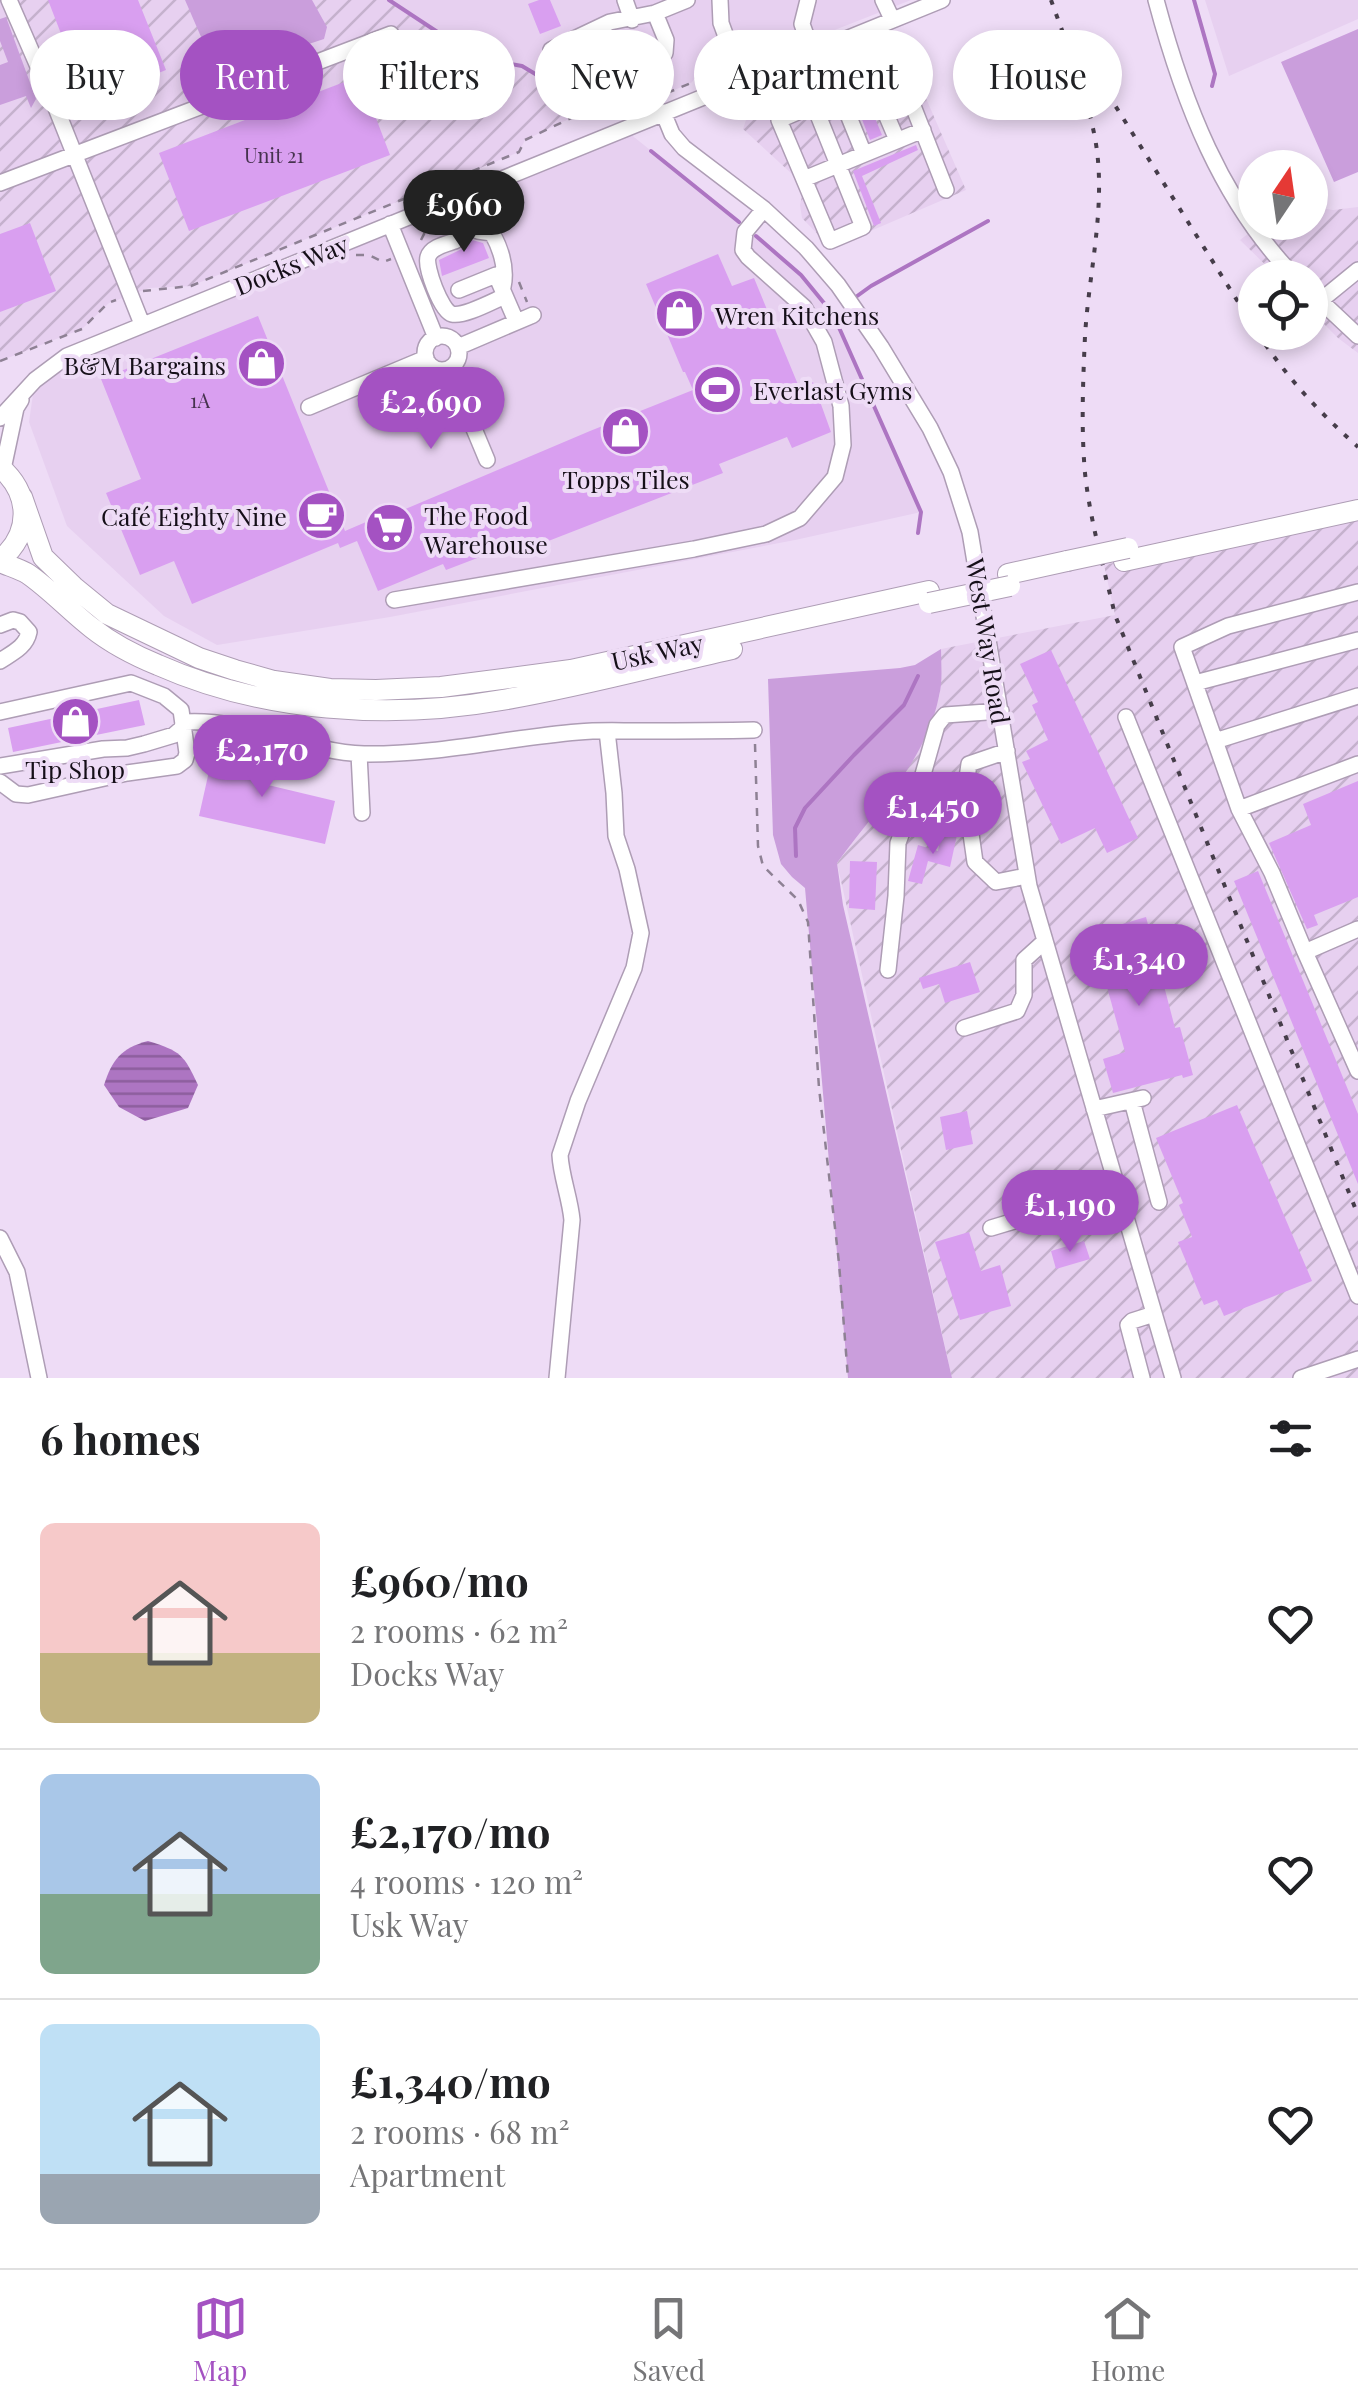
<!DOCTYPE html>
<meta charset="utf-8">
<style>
:root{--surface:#fff;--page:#f6f6f6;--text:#202124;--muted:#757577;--line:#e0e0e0;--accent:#a452c2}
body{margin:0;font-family:"Playfair Display",serif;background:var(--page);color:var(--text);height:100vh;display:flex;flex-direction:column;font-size:38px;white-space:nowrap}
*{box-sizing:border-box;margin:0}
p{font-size:32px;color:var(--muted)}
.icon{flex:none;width:55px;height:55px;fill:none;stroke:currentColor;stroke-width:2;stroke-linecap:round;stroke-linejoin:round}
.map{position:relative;height:1378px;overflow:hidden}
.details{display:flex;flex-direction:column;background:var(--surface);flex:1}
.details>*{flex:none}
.banner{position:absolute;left:30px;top:30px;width:1300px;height:90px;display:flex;gap:20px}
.needle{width:65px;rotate:13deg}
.fabs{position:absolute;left:1238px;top:150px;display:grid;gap:20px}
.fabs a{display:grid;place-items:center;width:90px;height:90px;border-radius:50%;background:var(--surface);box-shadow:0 5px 15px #0003;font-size:50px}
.price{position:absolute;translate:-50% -85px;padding:0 22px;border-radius:35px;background:var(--accent);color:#fff;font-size:32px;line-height:65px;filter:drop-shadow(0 2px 5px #0008)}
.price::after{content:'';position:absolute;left:50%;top:60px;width:30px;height:22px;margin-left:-15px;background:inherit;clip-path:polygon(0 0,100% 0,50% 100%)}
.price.on{background:#222;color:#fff}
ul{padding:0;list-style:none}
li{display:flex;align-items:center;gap:30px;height:250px;padding:0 40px}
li+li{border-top:2px solid var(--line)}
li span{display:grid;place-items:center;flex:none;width:280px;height:200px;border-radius:15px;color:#555}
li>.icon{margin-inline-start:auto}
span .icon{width:120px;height:120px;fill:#fffc;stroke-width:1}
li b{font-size:42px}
h2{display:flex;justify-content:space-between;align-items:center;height:120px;padding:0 40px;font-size:42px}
.pill{padding:0 35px;border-radius:45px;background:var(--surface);box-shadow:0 5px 15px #0003;font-size:35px;line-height:90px}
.pill.on{background:var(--accent);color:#fff}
.dock{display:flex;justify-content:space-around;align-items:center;height:140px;border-top:2px solid var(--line);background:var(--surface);font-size:28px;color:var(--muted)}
.dock a{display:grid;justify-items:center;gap:5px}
.dock .on{color:var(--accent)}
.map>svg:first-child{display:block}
.built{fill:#e7d0f0}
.industrial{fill:url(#industrial-furrows)}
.green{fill:#ca9edc}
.water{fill:url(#water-rules)}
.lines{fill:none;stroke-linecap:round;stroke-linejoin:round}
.stream{stroke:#ad75c2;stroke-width:4}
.building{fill:#d99ff0}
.minor-casing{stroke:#ae9db5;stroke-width:18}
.major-casing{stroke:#ae9db5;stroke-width:22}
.path{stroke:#8e8194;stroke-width:2.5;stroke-dasharray:8 8;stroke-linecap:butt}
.minor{stroke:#fff;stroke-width:15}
.major{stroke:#fff;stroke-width:20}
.rail{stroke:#463d4a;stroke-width:4;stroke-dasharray:5 10;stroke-linecap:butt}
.major-bridge-casing{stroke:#ae9db5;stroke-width:22;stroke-linecap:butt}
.major-bridge{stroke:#fff;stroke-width:20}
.labels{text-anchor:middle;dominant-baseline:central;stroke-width:8;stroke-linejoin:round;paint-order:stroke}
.number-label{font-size:20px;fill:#46334e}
.street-label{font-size:25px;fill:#150f18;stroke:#eedcf6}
.poi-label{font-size:25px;fill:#150f18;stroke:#eedcf6;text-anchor:start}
</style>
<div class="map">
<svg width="1358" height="1378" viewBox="0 0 1358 1378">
<defs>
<pattern id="industrial-furrows" width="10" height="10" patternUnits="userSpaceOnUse" patternTransform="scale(2.5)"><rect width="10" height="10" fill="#e7d0f0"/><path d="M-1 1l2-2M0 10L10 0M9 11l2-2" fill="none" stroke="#c5b1cd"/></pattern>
<pattern id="water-rules" width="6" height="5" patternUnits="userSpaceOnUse" patternTransform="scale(2.5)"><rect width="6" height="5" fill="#ad75c2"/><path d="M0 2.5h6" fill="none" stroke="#8c5e9d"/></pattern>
</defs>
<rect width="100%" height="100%" fill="#eedcf6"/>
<path class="built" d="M389,0h522l-140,55 -15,-2 -14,-9 -23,8 -28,31 -89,37 -11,-12 -69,-42 -45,-8z
M1205,0h153v19l-129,57z
M624,129l148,119 29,27 32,39 88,198 -126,28 -405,77 -173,28 -53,-29 -97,-90 -38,-104 6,-42 14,-13z"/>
<path class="industrial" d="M0,0h389l88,58 45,8 70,42 -67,32 -6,12 -328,134 -42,2 -40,15 -27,26 -82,32z
M897,32l69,158 -135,58 -29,-30 -2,-13 3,-13 -11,-18 -49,-45 4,-12 -3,-18 104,-39 -2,-8z
M1310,206l23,4 25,-3v146l-20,-15 -28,-28v-32l-32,-1 -38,-37 22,-17 48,-1z
M1358,510v868h-406l-115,-515 64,-84 23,-38 16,-48 1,-44 174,-34 -11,-50z"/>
<path class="green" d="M185,0h127l15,27 -3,12 -55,18 -9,-27 -55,16z
M6,17l30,82 -5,9 -5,-12 -26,9v-40l8,-3 -8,-21v-22z
M1358,29v143l-24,10 -53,-120z
M941,649c0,15 2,31 -2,47 -13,66 -64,114 -102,167l6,42 109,473h-104l-43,-490 -13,-11 -11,-13 -8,-29 -5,-156 132,-11 15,-3z"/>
<path class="water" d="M148,1041c33,10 36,14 50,44l-10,23 -43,13 -26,-14 -15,-22c8,-25 17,-37 44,-44z"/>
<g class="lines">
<path class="stream" d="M389,0l88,58 45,8 70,42
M1194,0l21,74 -3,12
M651,151l88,71
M756,236l45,39 32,39 88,198 -3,21
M853,299l18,-13 117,-65
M796,856l-1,-28 10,-20 49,-53 50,-50 14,-29"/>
</g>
<path class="building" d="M48,0h90l28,70 -79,31z
M539,0h11l11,26 -21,8 -12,-30z
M360,76l30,79 -201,76 -30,-78z
M862,87l20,48 -12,5 -19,-49z
M916,145l2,5 -56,26 19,47 -7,3 -21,-55z
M30,223l26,68 -56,21v-78z
M468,227v9l4,4 11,3 6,15 -47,18 -3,-16 25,-12 1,-11 -7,-7z
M718,254l14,32 22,-8 45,109 14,-5 18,50 -39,16 -5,-11 -68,27 4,9 -208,81 -4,-9 -65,25 -3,-6 -65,27 -21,-50 -17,7 -2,-5 -146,61 -18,-43 -34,14 -34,-82 35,-14 -40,-100 157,-63 87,215 49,-21 2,3 194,-82 103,-41 -8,-18h-2l-37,-88z
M1051,650l87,188 -31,15 -12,-25 -34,16 -39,-82 8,-3 -4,-8 22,-11 -16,-35 6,-3 -18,-38z
M139,700l6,25 -132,27 -5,-24z
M214,749l59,14 -5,22 67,16 -10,43 -126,-28z
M1358,781v116l-44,18 4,10 -11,4 -38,-86 42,-18 -8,-21z
M942,831l15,4 -7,32 -22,-6 -6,23 -14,-3 10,-36 20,6z
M850,861l27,1 -2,48 -26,-2z
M1258,871l100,243v70l-124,-303z
M1146,917l29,111 5,-1 13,48 -10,3 -1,-3 -69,18 -10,-34 22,-7 -33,-119z
M970,962l10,30 -35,11 -6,-19 -16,5 -4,-11z
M1237,1105l75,176 -88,35 -7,-16 -13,5 -26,-63 14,-5 -13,-32 4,-2 -27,-65z
M967,1111l6,33 -27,6 -6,-33z
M969,1232l12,39 19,-6 11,41 -51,14 -25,-78z
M1084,1241l6,18 -34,10 -5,-18z"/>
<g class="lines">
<defs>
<path id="minor" d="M9,0l45,103 88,221
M625,0l7,20
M720,0l1,23 21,57
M808,0l-6,24 10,28
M883,0l9,19
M1156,0c27,101 65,202 140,278
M570,41l14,39 5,5 10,-1 58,-25 8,-6 1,-13 -11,-27
M821,48l43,106
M551,50l59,-28 45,-9 32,-13
M865,65l32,75
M832,77l61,-22 53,135
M814,105l49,122 -33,14 -51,-121z
M814,105l-3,-7 26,-10
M663,112l9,22 12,14 80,61 42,39 32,37 43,62 49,81 21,44 19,60 59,354 144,492
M804,179l119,-49
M0,183l391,-149
M390,224l46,114
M478,231l14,2c10,18 15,35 11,54
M455,241c-9,3 -24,6 -27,16 -3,10 13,54 24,57 12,3 41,-13 53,-18
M459,290l37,-15 20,46
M1310,291l48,45
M1320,301l38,-31
M425 353a17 17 0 1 1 34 0a17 17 0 1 1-34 0Z
M458,347l75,-32
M449,369l38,91
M309,407l117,-49
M0,418l35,-38 32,-24 875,-356
M3,469l13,-61 5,-8
M394,600l300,-51 72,-15 34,-16 35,-41 8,-32 -2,-39 -17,-64 -20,-35 -56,-50 -5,-7 2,-18 19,-23
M0,625l13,-5 7,2 9,10c-3,15 -17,21 -29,29
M1195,683l163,-43
M0,712l131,-29 33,13 17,14 6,43 -2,7 -8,6 -50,7 -99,22 -12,-1 -16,-12
M1126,717l232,579
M1215,741l143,-45
M1007,751l-38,13 -4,28 10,70 21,20 31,-6
M359,754l3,59
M1358,764l-119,45 33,64 33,79 53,-23
M0,766l103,-17 24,-1 17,-4 30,-9 7,-6 3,-7c65,-4 118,30 180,32 72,1 142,-16 214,-22 20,-2 41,-1 61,-1 38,0 77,0 115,-1
M1239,809l-57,-162 46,-21 130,-34
M1305,952l53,119
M888,970l8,-74 2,-53 24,-65 15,-53 8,-10 56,-4
M964,1028l53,-17 7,-16v-35l21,-19
M1132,1101l27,101
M1094,1109l49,-11
M991,1228l93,-28 7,18 32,-9
M0,1238l17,34 22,106
M557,1378l15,-158c-2,-22 -11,-44 -12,-65l18,-54 56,-133 7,-35 -14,-64 -11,-33 -2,-43 -7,-62
M1142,1378l-14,-53 4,-4 22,-7
M1301,1378l57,-19"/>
<path id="major" d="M0,467c31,27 32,66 0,93
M22,497l21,60 31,30 33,27 92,44 36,12 39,11 56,8 46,1 65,-3 130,-17 358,-79
M1124,561l234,-51
M0,562c9,4 20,7 28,12 23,16 42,37 64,54 19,15 44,28 66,37 106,47 231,55 344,35 77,-13 154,-34 230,-51
M1008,574l59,-13"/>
</defs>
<use href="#minor" class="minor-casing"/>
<use href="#major" class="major-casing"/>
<path class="path" d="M747,47l9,6 11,2
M486,203l7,16
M421,240l4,-8 10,-9
M356,255h13l14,7 8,-3
M519,282l8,20
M143,291l48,-5 36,-15 292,-119 6,-12 67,-32 10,12 89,-37 26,-29
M0,361l82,-32 26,-26 8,-3
M755,744l3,102 5,20 35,34 10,22 11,166 20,175 9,115"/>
<use href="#minor" class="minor"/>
<use href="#major" class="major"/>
<path class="rail" d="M1051,0c16,45 35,91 44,138 12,66 -6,132 -10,198 -2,45 -4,92 0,137 5,48 19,95 30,142l243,600
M1076,43l179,286
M1257,332c31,47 60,78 101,115"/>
<defs>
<path id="major-bridge" d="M1067,561l61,-13
M929,603l81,-17"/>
</defs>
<use href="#major-bridge" class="major-bridge-casing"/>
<use href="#major-bridge" class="major-bridge"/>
</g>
<defs>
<symbol id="shop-disc" viewBox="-11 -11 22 22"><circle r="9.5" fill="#a452c2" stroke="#eedcf6"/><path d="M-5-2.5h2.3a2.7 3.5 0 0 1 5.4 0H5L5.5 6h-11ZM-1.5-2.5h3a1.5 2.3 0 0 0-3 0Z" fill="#fff"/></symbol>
<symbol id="stadium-disc" viewBox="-11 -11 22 22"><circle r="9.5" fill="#a452c2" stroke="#eedcf6"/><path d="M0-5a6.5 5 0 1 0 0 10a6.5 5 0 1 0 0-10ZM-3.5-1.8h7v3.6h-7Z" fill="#fff"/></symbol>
<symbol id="cafe-disc" viewBox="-11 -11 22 22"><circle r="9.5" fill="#a452c2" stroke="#eedcf6"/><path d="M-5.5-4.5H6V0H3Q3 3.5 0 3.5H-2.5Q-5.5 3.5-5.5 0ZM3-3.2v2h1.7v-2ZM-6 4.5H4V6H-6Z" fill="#fff"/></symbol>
<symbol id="supermarket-disc" viewBox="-11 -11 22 22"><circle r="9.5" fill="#a452c2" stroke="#eedcf6"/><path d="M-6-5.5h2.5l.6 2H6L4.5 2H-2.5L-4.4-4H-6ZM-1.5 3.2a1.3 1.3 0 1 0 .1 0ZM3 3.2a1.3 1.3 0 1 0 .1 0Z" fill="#fff"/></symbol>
</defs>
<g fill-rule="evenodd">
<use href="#shop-disc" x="652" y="286" width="55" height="55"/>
<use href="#shop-disc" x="234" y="336" width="55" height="55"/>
<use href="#stadium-disc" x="690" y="362" width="55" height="55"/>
<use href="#shop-disc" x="598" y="404" width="55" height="55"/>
<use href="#cafe-disc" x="294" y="488" width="55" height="55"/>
<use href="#supermarket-disc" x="362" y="500" width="55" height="55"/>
<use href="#shop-disc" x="48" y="694" width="55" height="55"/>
</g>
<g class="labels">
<g class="number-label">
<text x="274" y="154">Unit 21</text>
<text x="200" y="399">1A</text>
</g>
<g class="street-label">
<text transform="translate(291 264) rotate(-22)">Docks Way</text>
<text transform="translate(989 641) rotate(81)">West Way Road</text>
<text transform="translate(657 651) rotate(-12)">Usk Way</text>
</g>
<g class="poi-label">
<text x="715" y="314">Wren Kitchens</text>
<text x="226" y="364" text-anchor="end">B&amp;M Bargains</text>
<text x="753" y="389">Everlast Gyms</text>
<text x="626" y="478" text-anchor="middle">Topps Tiles</text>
<text x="424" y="514">The Food<tspan x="424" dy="29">Warehouse</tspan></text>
<text x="287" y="515" text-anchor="end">Café Eighty Nine</text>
<text x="75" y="768" text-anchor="middle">Tip Shop</text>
</g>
</g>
</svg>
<div class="fabs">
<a><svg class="needle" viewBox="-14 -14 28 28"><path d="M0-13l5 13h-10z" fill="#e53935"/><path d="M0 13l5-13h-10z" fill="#757577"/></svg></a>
<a><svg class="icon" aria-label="locate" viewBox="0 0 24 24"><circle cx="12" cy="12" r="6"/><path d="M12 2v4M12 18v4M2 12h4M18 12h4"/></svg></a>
</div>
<b class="price on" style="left:464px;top:255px">£960</b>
<b class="price" style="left:431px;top:452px">£2,690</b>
<b class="price" style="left:262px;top:800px">£2,170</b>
<b class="price" style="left:933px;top:857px">£1,450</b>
<b class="price" style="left:1139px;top:1009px">£1,340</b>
<b class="price" style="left:1070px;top:1255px">£1,190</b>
<div class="banner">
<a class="pill">Buy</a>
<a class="pill on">Rent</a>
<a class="pill">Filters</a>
<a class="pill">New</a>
<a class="pill">Apartment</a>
<a class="pill">House</a>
</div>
</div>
<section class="details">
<h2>6 homes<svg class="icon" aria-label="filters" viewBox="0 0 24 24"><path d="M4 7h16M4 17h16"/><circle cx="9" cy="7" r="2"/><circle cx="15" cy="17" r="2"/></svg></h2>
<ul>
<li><span style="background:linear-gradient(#f6c9c9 65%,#c2b280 0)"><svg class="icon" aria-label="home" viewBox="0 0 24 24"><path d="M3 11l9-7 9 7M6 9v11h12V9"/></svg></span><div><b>£960/mo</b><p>2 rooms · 62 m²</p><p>Docks Way</p></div><svg class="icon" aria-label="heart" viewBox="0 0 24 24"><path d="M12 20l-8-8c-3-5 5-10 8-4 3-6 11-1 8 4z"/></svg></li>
<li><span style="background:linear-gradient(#a9c7e8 60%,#7fa58c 0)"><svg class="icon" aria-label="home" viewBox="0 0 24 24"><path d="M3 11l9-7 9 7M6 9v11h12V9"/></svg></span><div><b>£2,170/mo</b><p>4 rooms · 120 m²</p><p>Usk Way</p></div><svg class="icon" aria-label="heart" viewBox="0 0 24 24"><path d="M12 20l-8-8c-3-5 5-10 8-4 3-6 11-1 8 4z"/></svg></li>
<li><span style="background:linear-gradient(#bfe0f5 75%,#9aa5b1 0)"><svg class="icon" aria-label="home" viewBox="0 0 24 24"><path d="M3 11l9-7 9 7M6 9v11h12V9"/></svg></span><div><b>£1,340/mo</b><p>2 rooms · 68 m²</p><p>Apartment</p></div><svg class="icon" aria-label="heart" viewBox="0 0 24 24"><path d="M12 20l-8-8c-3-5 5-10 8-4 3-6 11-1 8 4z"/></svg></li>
</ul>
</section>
<nav class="dock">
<a class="on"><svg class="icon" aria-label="map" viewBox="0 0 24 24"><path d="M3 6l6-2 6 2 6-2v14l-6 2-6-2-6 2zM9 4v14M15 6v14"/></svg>Map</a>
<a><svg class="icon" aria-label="saved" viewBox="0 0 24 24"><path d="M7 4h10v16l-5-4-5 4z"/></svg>Saved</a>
<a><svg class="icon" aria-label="home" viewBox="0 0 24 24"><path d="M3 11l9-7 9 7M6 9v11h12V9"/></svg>Home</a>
</nav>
